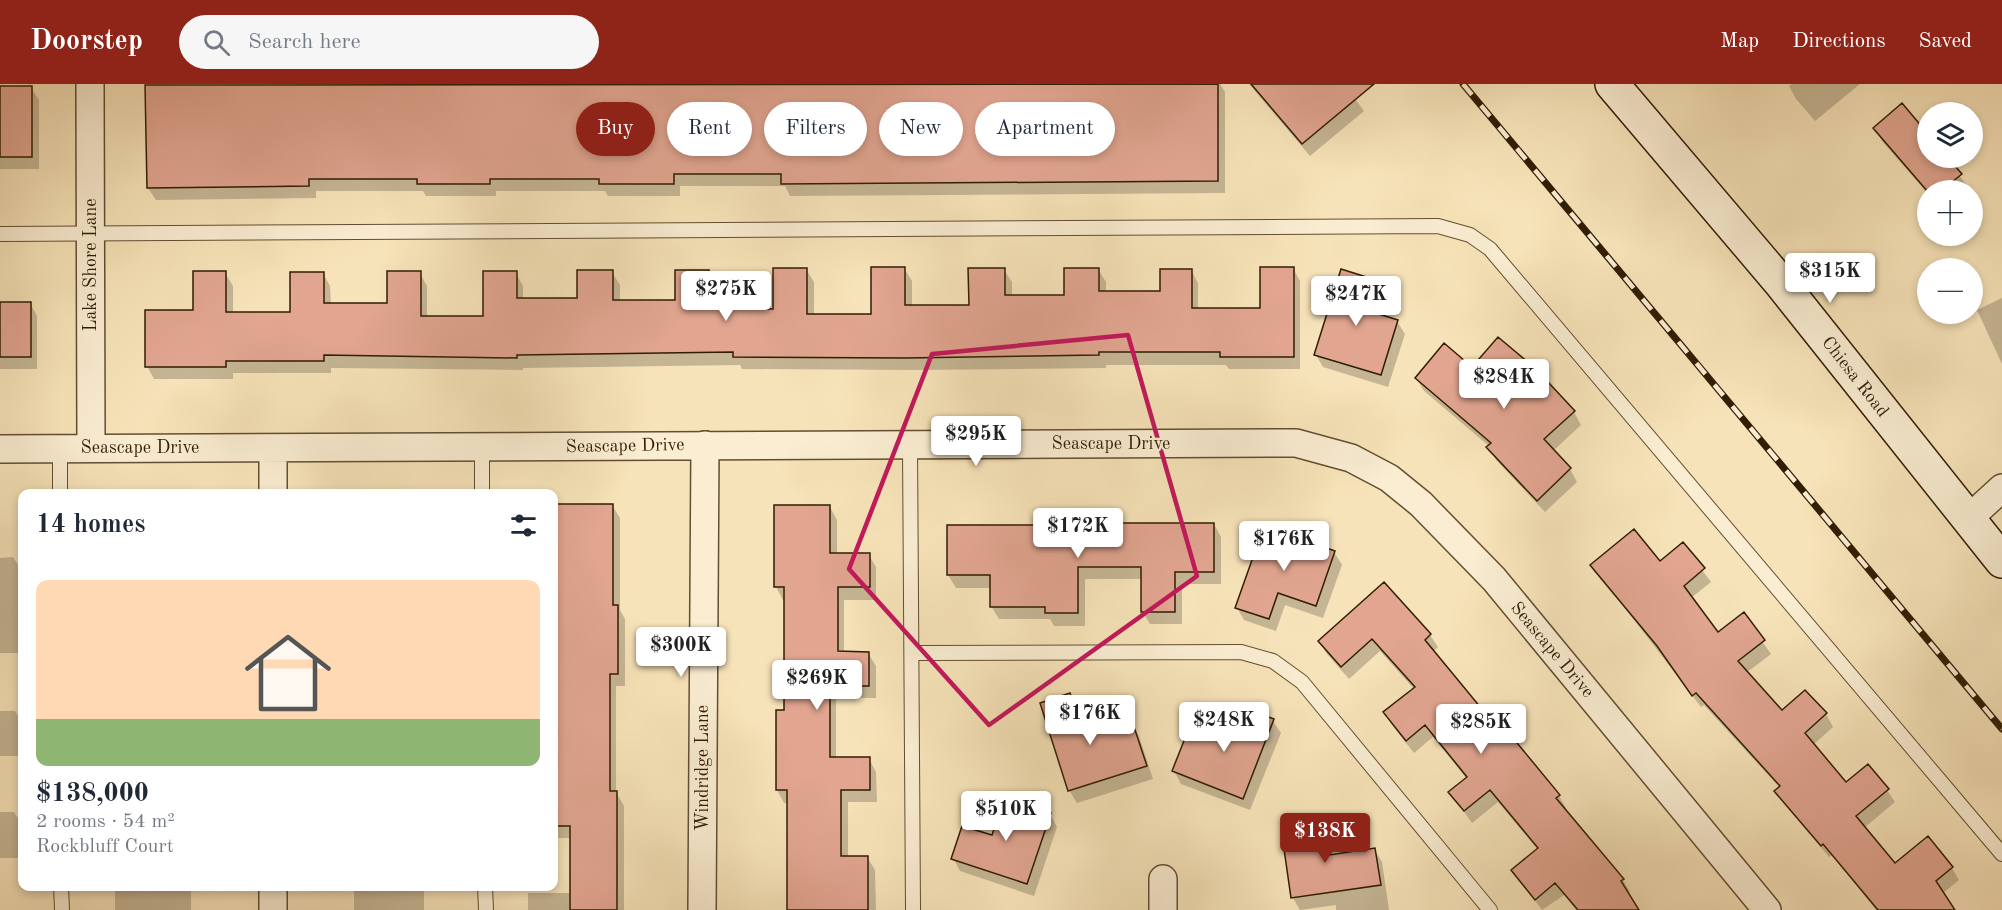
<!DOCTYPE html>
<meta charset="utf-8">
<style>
:root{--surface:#fff;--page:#f6f6f7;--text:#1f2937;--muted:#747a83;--line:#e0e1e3;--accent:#8f2418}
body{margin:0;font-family:"Old Standard TT",serif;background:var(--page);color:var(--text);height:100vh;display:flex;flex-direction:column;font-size:22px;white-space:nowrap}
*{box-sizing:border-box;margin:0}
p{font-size:20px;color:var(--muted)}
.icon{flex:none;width:33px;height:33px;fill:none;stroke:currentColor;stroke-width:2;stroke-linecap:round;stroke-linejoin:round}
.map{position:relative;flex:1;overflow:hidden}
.drawer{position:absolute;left:18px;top:405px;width:540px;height:402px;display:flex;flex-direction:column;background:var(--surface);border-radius:12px;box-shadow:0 3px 9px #0003}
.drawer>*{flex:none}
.banner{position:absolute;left:576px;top:18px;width:570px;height:54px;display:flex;gap:12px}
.fabs{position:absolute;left:1917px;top:18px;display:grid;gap:12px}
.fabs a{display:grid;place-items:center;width:66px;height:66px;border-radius:50%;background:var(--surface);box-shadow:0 3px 9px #0003;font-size:30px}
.price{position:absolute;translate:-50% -51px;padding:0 14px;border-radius:6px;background:#fff;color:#222;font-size:20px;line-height:39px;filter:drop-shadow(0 2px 3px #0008)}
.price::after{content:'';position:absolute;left:50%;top:36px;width:18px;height:14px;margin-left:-9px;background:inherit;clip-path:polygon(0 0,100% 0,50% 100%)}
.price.on{background:var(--accent);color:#fff}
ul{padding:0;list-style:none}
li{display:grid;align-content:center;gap:12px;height:318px;padding:0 18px}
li+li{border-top:2px solid var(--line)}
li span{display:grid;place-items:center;height:186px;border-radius:12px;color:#555}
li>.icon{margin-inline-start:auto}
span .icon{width:108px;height:108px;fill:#fffc;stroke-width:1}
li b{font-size:26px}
h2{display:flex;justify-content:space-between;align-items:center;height:72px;padding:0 18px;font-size:26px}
.pill{padding:0 21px;border-radius:27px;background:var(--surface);box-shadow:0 3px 9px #0003;font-size:21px;line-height:54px}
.pill.on{background:var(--accent);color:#fff}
header{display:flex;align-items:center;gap:36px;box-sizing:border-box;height:84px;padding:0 30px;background:var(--accent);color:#fff}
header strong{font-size:28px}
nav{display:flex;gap:33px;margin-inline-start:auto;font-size:21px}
.search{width:420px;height:54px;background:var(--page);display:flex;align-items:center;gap:15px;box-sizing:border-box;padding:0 21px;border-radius:33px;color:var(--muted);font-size:22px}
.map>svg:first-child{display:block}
.shadow{fill:#0003}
.building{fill:#e1a590;stroke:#311d02;stroke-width:1.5}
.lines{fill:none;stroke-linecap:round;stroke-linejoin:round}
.service-casing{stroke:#624e30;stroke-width:16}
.minor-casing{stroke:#624e30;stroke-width:30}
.secondary-casing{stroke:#311d02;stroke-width:36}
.service{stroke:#faedd2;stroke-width:14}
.minor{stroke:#faedd2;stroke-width:27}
.secondary{stroke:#faedd2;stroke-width:33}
.rail-casing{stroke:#311d02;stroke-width:7}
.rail{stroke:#faedd2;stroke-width:4.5;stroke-dasharray:14;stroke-linecap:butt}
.marked{fill:none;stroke:#c2185b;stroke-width:4.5;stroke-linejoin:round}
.labels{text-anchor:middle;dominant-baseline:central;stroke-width:4.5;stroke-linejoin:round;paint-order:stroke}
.street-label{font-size:18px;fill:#311d02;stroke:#faedd2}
</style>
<header>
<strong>Doorstep</strong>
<div class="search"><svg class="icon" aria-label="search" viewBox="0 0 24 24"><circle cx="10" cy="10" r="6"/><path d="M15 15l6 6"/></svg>Search here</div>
<nav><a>Map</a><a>Directions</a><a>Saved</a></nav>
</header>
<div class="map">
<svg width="2002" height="826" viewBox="0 0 2002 826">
<rect width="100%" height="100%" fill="#f7e3b9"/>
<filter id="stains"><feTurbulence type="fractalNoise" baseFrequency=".00333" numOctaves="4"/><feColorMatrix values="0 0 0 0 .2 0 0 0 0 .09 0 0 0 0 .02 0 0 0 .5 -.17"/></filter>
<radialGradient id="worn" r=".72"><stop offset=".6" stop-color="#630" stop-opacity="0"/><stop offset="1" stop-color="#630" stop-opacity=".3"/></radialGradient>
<path class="shadow" d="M501,0h719l5,8v101l-435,3 -5,-10h-105v10h-72l-3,-5h-109v5h-70l-3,-5h-107v7l-160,2 -8,-12 -2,-101z
M1249,0h95l20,27 -54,45z
M1792,0h68l-45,37 -19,-22 -7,-13z
M0,3l31,1 8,12v69h-39z
M1875,44l53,30h18l22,29 -4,3h-36v4l-46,-53z
M904,184l8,13v25h58l34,-36 8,12v14h53l33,-27 8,13v10h56l29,-22 7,13v26h63l32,-41 7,13v88h-71l-3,-4h-120v3l-193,2 -171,-1 -2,-4 -217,3v2l-192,-2v5h-98v6h-79l-7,-13 78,-93 8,13v28h59l31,-41 7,13 1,18h57l32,-31 7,13v32h58l31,-45 7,13v13h55l34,-27 8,13v16h57l31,-30 7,13 1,27h58l32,-42 8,13v34h59z
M1375,197l7,13 -6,21 21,6 8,13 -17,53 -65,-20 -7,-12z
M2002,214v66l-25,-54z
M0,219h30l7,13v53h-37z
M1472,285l102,43 7,13 -28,26 17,18 7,13 -32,30 -49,-52 -7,-14 -65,-55 -8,-13z
M612,421l8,13v92l5,9v67h-9v106l8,14v104h-96v-17h43v-55h-17v-45h3v-53h-3v-99h3v-48h-3v-45z
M830,423l7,13v35h32l7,12v33h-32v53h24l8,13v32h-40v61h33l7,13 1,30h-29v55h19l8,13 1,40h-88v-107h-4l-7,-13 8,-78 1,-112h-3l-7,-13z
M1214,440l7,13v47h-39v40h-32l-8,-13v-32h-57v47h-31l-4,-7h-51l-8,-13v-18h-35l-8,-13z
M1683,460l28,38 -20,16 27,36 25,-20 28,40 -25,19 36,39 23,-20 21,22 7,13 -20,18 33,39 41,6 8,12 -31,26 30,37 58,3 7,12 -17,14 11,16h-77l-44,-55 -3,2 -45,-53 -8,-13 4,-3 -76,-83 -3,2 -109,-142 68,-2z
M1334,468l8,13 -19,53 -38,-13 -9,26 -32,-11 -7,-12z
M13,473l8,13 1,83h-22v-95z
M1430,551l8,12 -5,5 75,92 51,52 7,12 -2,2 59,70 7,12 -3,2 11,16h-62l-12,-15 -22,15 -30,-40 26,-20 -40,-48 -26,21 -22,-31 17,-13 -34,-42 -19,16 -22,-28 -7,-12 29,-24 -34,-38 -31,28 -22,-25 -7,-12z
M1070,611l17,42 44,-14 8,13 14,43 -76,24 -8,-13z
M0,627h15l7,12v33h-22z
M1273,637l8,12 -31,77 -69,-26 -7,-13 59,-36z
M0,728h14l8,13v33h-22z
M1050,730l7,13 -23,69 -74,-25 -7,-13z
M1323,739l7,13 3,20 41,-7 8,13 7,48h-53v-5l-36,5 -7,-12z
M115,802h76v24h-76z
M354,802h70v24h-70z"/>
<path class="building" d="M1218,0v97l-437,3v-10h-107v10h-75v-5h-109v5h-73v-5h-108v7l-162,2 -2,-103z
M1251,0h123l-72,60z
M0,2h32v71h-32z
M1902,19l26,31v24h20l14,16 -20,16 -14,2 -55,-64z
M871,183h34v38h64l-1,-37h37v27h59v-27h35v23h61v-22h32v39h68v-41h34v90h-74v-5h-121v3l-194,3 -172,-1v-5l-216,3v3l-193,-3v6h-98v6h-81v-57h48v-39h33v41h64v-40h34v31h63v-32h34v45h62v-45h34v27h60v-28h36v30h62v-30h34v39h64v-41h34v46h64z
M1341,185l35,11 -10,30 32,10 -17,55 -67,-20z
M0,218h31v55h-31z
M1498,253l37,31 40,43 -31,28 27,29 -34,33 -51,-54 5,-4 -76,-65 29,-35 28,24z
M554,420h59v101h5v69h-8v117h7v119h-47v-84h-16v-35h2z
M774,421h56v48h40v34h-32v64l31,1v34h-39v71h40v33h-29v66h27v54h-81v-120h-11v-80h8v-123h-10z
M1045,439h169v49h-39v40h-34v-45h-63v46h-33v-6h-55v-32h-43v-50h98z
M1264,442l71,25 -19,55 -38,-13 -9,26 -34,-11z
M1634,445l26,32 23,-19 22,26 -21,18 34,46 26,-20 21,28 -27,21 44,49 23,-20 22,23 -22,20 41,49 22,-18 21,25 -33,27 39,47 33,-27 25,31 -17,14 19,29h-77l-55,-66 -2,2 -47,-55 6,-5 -84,-93 -4,3 -35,-50 -67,-81z
M1384,498l47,52 -6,6 84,102 4,-4 47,57 -4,3 68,81 -3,2 18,29h-61l-23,-27 -20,17 -24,-30 27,-22 -48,-58 -26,21 -16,-19 19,-15 -42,-52 -19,16 -23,-29 32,-25 -43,-48 -31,28 -23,-26z
M1070,609l15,43 47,-15 15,45 -79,25 -28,-88z
M1242,623l32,12 -31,80 -71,-28 21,-53 39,16z
M1004,714l47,15 -24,71 -76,-25 11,-33 30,9z
M1324,738l5,33 46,-7 6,37 -90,13 -10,-70z"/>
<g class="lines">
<defs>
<path id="service" d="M0,150l1438,-8 32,9 20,14 512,605
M910,361l3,465
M60,363v47
M482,363v47
M912,569l329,-1 32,9 29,21 188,228
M61,802l1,24
M485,802l1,24"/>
<path id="minor" d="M90,0l1,363
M0,365l1296,-6 55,15 38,20 32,26 73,75 273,331
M273,365v45
M1967,436l35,-32
M1163,795v31
M273,802v24
M702,826l3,-465"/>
<path id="secondary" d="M1612,0l168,198 222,279"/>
</defs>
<use href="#service" class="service-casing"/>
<use href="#minor" class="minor-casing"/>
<use href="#secondary" class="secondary-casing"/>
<use href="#service" class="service"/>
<use href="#minor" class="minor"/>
<use href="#secondary" class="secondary"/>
<defs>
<path id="rail" d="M1463,0l539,645"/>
</defs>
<use href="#rail" class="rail-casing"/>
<use href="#rail" class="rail"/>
</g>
<path class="marked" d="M1128,251l69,241 -208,149 -140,-156 83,-215z"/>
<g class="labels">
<g class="street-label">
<text transform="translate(91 181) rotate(-90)">Lake Shore Lane</text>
<text transform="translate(1855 293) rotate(52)">Chiesa Road</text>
<text x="1111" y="360">Seascape Drive</text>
<text transform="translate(625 362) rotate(-1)">Seascape Drive</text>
<text x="140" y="364">Seascape Drive</text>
<text transform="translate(1552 566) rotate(50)">Seascape Drive</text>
<text transform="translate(703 684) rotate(-90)">Windridge Lane</text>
</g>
</g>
<rect width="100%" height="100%" filter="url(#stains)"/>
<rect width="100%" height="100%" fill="url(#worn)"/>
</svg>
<div class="fabs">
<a><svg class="icon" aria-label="layers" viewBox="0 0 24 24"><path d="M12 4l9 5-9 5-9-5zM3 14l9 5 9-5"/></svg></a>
<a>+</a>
<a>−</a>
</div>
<b class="price" style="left:1830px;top:220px">$315K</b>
<b class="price" style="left:726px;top:238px">$275K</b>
<b class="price" style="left:1356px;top:243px">$247K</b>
<b class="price" style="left:1504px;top:326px">$284K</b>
<b class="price" style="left:976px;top:383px">$295K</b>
<b class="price" style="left:1078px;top:475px">$172K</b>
<b class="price" style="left:1284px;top:488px">$176K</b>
<b class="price" style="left:681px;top:594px">$300K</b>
<b class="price" style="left:817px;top:627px">$269K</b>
<b class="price" style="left:1090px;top:662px">$176K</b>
<b class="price" style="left:1224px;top:669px">$248K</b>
<b class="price" style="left:1481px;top:671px">$285K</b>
<b class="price" style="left:1006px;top:758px">$510K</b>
<b class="price on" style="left:1325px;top:780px">$138K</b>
<div class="banner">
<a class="pill on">Buy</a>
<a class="pill">Rent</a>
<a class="pill">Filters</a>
<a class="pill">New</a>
<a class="pill">Apartment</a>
</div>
<section class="drawer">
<h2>14 homes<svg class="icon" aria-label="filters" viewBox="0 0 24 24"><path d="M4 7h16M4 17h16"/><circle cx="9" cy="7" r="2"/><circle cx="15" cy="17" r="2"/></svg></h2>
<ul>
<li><span style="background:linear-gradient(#ffd9b3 75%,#8fb573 0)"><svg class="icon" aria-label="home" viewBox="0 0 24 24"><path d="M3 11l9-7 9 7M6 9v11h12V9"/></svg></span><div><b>$138,000</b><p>2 rooms · 54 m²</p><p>Rockbluff Court</p></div></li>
</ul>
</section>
</div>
